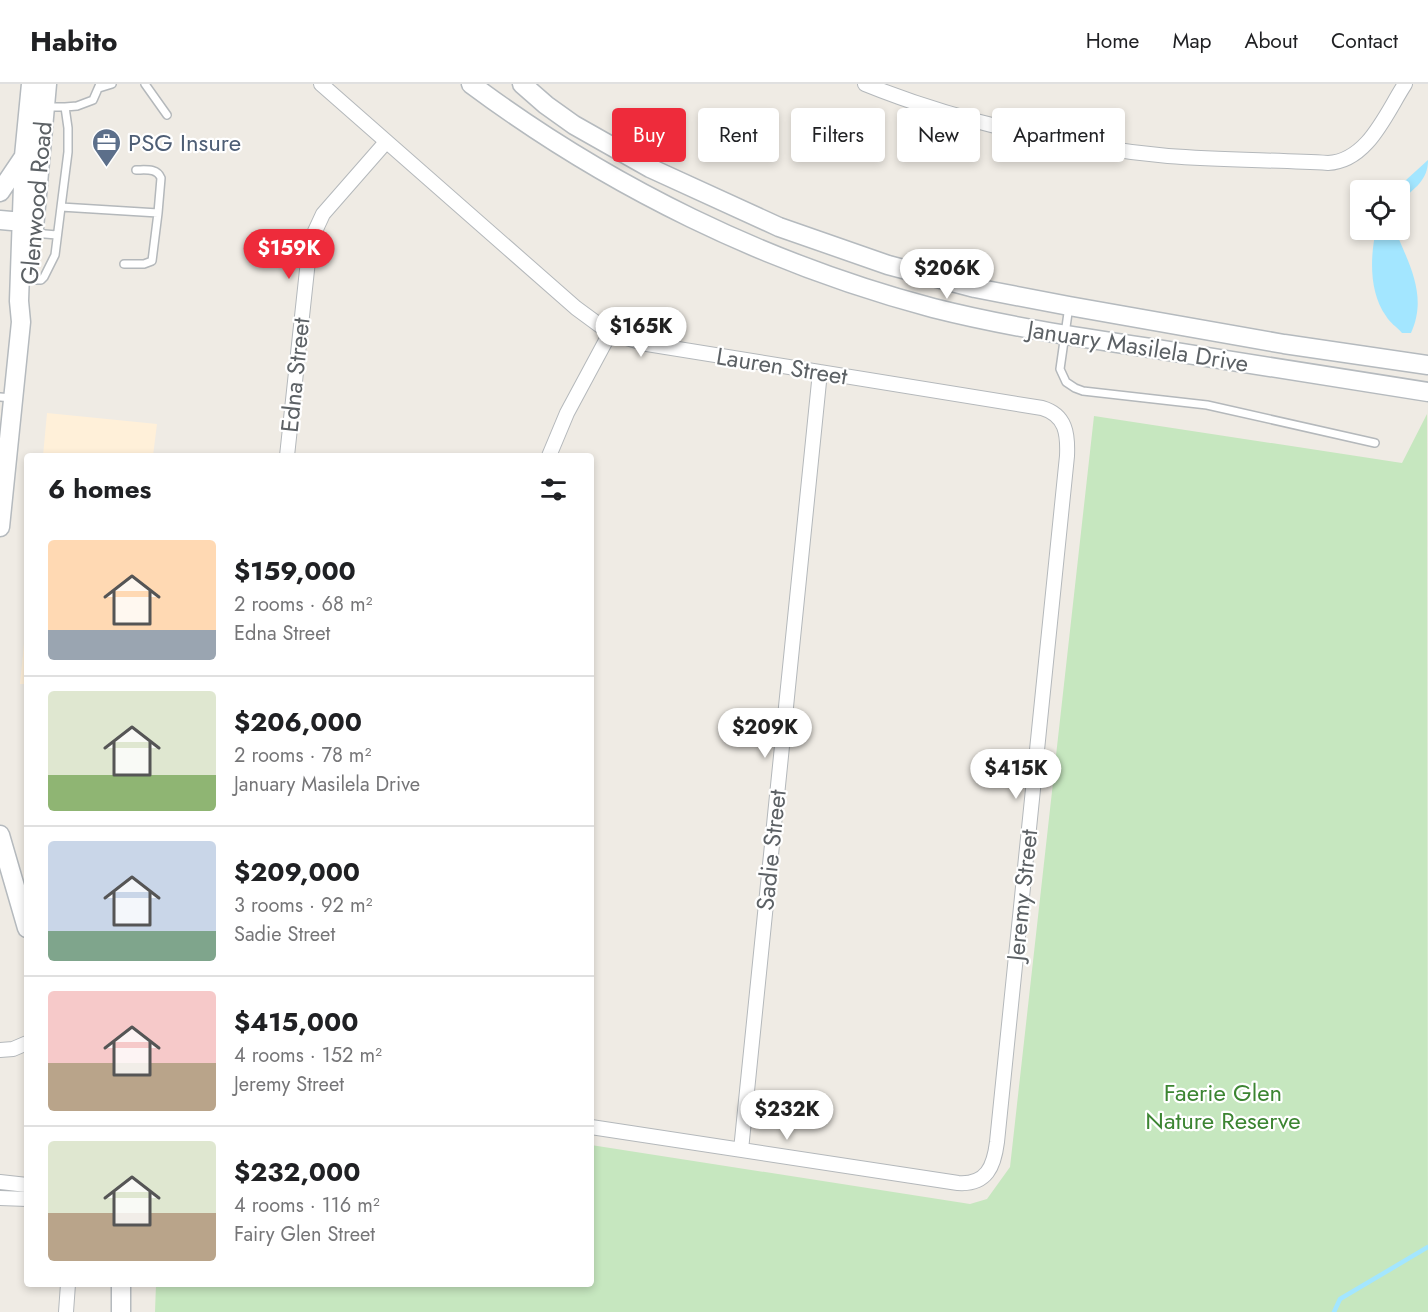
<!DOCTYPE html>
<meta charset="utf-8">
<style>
:root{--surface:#fff;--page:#f6f6f6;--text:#202124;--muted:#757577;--line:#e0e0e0;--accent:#ee2b3b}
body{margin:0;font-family:Jost,sans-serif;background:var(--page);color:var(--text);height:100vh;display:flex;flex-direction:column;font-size:22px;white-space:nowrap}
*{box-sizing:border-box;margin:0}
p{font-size:20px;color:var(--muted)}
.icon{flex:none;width:33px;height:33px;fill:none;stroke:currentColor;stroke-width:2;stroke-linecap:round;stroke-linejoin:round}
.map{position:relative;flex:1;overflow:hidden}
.side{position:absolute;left:24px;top:369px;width:570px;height:834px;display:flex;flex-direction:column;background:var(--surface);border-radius:6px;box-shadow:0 3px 9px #0003}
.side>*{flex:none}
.top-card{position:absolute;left:612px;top:24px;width:570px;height:54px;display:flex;gap:12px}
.controls{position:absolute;left:1350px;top:96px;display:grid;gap:12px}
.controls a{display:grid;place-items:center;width:60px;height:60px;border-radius:6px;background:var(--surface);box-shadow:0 3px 9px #0003;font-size:30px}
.price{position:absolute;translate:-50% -51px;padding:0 14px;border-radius:21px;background:#fff;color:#222;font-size:20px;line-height:39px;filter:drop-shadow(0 2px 3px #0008)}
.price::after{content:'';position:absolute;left:50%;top:36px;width:18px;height:14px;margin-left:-9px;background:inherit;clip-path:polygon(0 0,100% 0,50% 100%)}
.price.current{background:var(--accent);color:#fff}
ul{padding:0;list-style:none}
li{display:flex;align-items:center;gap:18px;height:150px;padding:0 24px}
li+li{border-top:2px solid var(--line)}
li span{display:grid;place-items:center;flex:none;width:168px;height:120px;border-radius:6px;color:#555}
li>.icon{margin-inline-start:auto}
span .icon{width:72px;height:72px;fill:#fffc;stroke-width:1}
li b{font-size:26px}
h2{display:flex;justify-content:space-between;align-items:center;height:72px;padding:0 24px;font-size:26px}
.pill{padding:0 21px;border-radius:6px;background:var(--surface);box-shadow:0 3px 9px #0003;font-size:21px;line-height:54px}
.pill.current{background:var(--accent);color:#fff}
header{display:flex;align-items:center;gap:36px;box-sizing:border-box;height:84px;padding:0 30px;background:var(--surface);border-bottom:2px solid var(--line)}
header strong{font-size:28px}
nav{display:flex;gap:33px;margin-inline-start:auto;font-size:21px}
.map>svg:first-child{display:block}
.commercial{fill:#fff0d9}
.green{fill:#c6e7bf}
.water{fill:#a3e6ff}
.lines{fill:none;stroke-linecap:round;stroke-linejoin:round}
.stream{stroke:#a3e6ff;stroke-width:4.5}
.lane-casing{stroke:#b4b8bb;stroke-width:10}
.street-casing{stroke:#b4b8bb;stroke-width:16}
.secondary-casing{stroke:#b5babe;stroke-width:21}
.lane{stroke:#fff;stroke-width:7}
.street{stroke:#fff;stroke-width:14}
.secondary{stroke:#fff;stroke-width:18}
.labels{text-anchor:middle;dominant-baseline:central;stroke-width:4.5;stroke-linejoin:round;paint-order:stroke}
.service-label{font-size:24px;fill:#4e5e75;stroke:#fff;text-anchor:start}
.street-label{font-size:24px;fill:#5c6165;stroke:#fff}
.park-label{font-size:24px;fill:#3c8532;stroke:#fff}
</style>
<header>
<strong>Habito</strong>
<nav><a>Home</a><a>Map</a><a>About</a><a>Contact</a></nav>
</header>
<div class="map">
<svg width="1428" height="1228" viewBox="0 0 1428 1228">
<rect width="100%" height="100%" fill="#efebe4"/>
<path class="commercial" d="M47,329l110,11 -4,32h-110z
M27,529v71h-7z"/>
<path class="green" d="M1427,330l1,898h-1273l1,-28h435v-139l379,59 17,-5 23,-32 84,-751 308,47z"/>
<path class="water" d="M1428,76c0,21 -14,28 -28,42v-12h-5z
M1376,146h19c14,34 33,66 16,103h-9c-5,-6 -12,-10 -16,-17 -17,-24 -16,-59 -10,-86z"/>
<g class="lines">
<path class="stream" d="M1334,1228l6,-13 88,-52"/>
<defs>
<path id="lane" d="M145,0l22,31
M99,4l13,-4
M65,23l12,-1 16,-6 7,-16
M61,123l97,6 3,-35c-4,-10 -15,-8 -25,-8
M33,149l24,2
M124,180h20l8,-3 6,-48
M29,196h12l3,-3 11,-22 6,-48 7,-55v-24l-3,-21h-19
M1069,222l-9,63 6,13 9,6 8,3 124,14 168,38
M0,313l13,1"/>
<path id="street" d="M321,0l255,224 34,25 37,11 395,64c24,7 26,26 25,48l-70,686c-3,24 -10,43 -39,41l-367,-56
M865,0c91,37 205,63 303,72 53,4 106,4 160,7 40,-2 58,-50 77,-79
M287,372l23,-214 13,-28 63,-72
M549,372l18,-43 43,-80
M0,966l13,-1 14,-6
M741,1066l79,-778
M0,1098l27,3
M0,1114l27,1
M66,1228l2,-28"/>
<path id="secondary" d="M471,0c138,103 296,180 462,224 71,18 144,29 217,40 92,15 185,29 278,44
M522,0l24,21 28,20 76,43 129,59 109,38 87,23 94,18 215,38 144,21
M0,108l23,-34
M0,136l34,3
M34,144l13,-144
M0,443l21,-205 -2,-21 5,-145 7,-72
M0,751l27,93
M121,1228v-28"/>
</defs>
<use href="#lane" class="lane-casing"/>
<use href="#street" class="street-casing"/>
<use href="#secondary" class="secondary-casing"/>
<use href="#lane" class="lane"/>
<use href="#street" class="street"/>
<use href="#secondary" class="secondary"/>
</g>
<defs>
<symbol id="office-pin" viewBox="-11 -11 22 30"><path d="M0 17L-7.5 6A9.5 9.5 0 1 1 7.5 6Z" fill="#5c6f8a" stroke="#fff"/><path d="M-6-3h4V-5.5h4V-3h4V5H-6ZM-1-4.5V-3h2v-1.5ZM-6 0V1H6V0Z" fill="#fff"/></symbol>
</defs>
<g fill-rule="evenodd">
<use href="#office-pin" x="90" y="42" width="33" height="45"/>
</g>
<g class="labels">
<g class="service-label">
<text x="128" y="58">PSG Insure</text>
</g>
<g class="street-label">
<text transform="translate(36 119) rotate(-85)">Glenwood Road</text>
<text transform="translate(1138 262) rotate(9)">January Masilela Drive</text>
<text transform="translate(782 282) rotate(9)">Lauren Street</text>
<text transform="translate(295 291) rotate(-84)">Edna Street</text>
<text transform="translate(771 766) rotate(-84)">Sadie Street</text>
<text transform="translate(1022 811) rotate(-84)">Jeremy Street</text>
</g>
<g class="park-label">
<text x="1223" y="1008">Faerie Glen<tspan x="1223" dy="28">Nature Reserve</tspan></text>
</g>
</g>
</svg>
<div class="controls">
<a><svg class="icon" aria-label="locate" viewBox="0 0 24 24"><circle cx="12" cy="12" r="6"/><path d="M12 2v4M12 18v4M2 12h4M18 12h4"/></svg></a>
</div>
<b class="price current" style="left:289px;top:196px">$159K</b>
<b class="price" style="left:947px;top:216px">$206K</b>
<b class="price" style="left:641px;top:274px">$165K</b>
<b class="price" style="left:765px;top:675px">$209K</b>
<b class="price" style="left:1016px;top:716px">$415K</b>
<b class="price" style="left:787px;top:1057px">$232K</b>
<div class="top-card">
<a class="pill current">Buy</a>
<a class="pill">Rent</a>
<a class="pill">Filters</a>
<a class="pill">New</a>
<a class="pill">Apartment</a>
</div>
<section class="side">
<h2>6 homes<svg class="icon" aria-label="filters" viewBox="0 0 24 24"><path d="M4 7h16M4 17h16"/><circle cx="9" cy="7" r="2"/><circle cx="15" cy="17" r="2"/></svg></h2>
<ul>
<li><span style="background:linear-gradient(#ffd9b3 75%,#9aa5b1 0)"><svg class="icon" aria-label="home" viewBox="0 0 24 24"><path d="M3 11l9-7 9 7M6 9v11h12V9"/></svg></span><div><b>$159,000</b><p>2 rooms · 68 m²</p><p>Edna Street</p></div></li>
<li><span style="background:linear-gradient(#dfe7d0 70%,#8fb573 0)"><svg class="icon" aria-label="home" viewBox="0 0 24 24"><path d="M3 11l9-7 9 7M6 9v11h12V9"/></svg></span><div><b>$206,000</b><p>2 rooms · 78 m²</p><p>January Masilela Drive</p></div></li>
<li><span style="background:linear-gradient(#c9d6e8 75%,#7fa58c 0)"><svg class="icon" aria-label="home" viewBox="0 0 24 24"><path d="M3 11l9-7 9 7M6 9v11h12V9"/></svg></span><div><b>$209,000</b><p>3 rooms · 92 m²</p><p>Sadie Street</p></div></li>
<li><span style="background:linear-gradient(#f6c9c9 60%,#b9a48a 0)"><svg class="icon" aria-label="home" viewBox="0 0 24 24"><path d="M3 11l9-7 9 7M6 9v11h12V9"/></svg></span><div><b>$415,000</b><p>4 rooms · 152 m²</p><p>Jeremy Street</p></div></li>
<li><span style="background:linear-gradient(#dfe7d0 60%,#b9a48a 0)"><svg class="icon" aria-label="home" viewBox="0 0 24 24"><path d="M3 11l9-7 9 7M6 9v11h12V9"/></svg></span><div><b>$232,000</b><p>4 rooms · 116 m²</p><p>Fairy Glen Street</p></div></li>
</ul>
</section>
</div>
